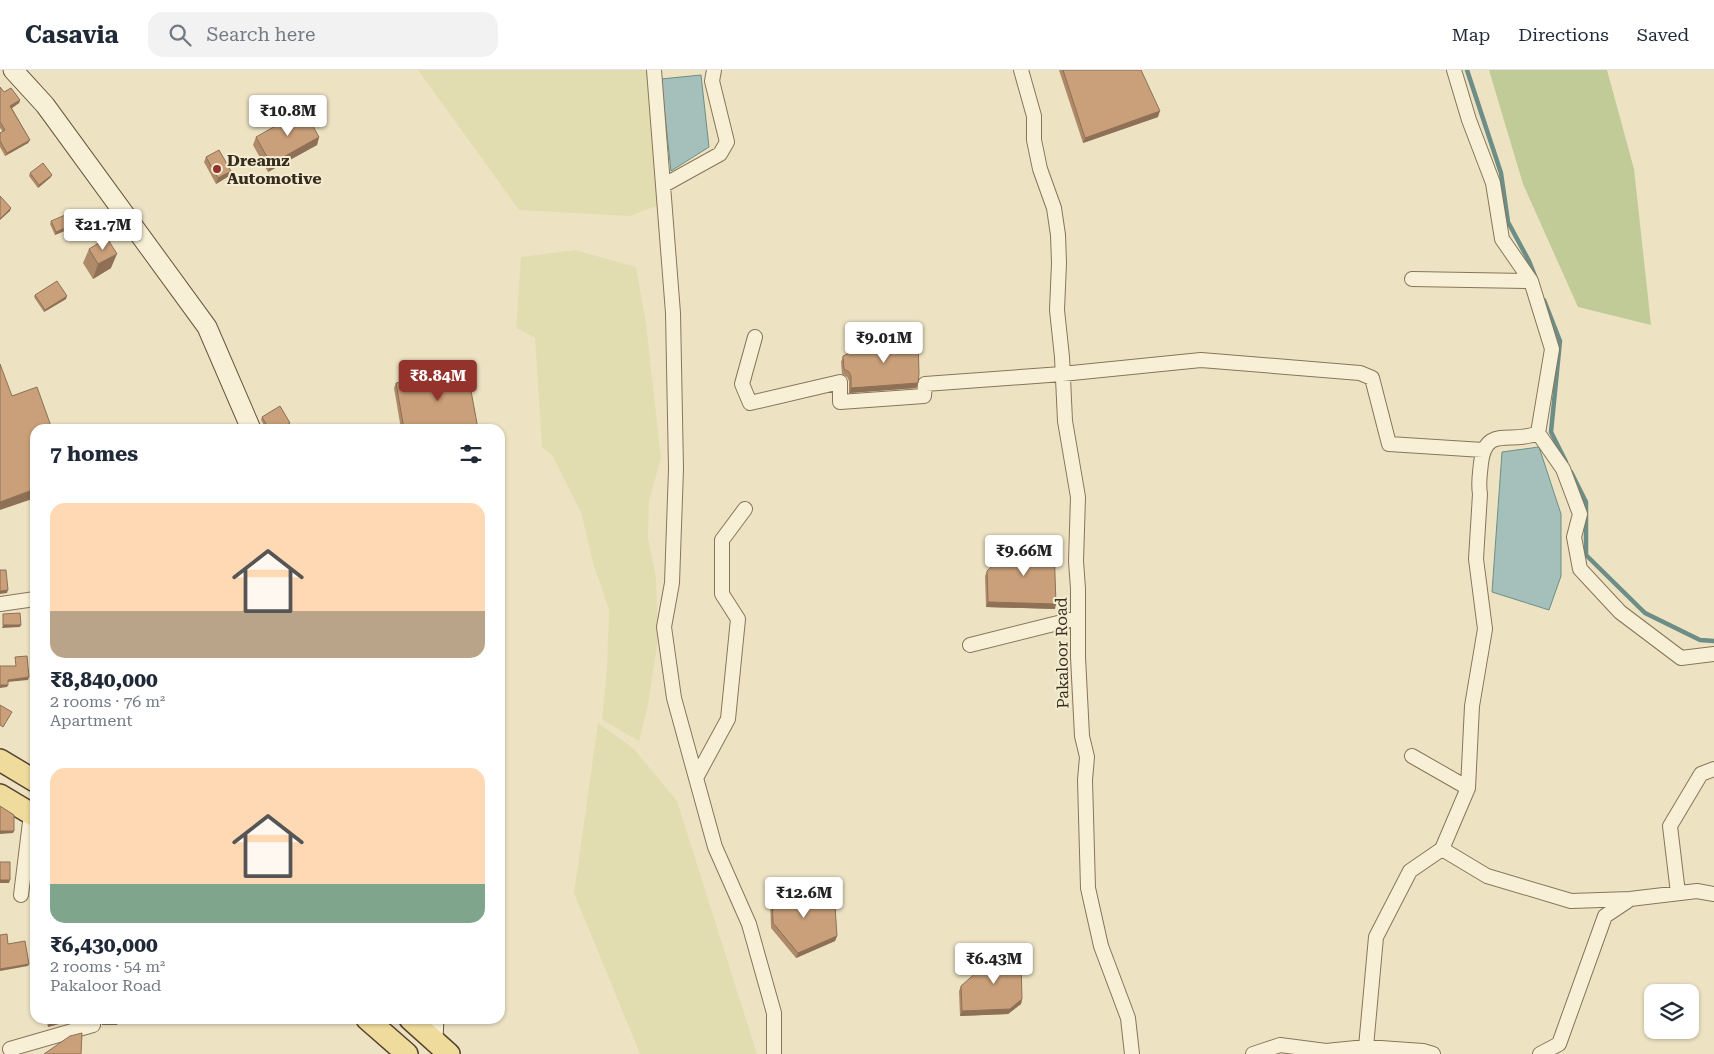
<!DOCTYPE html>
<meta charset="utf-8">
<style>
:root{--surface:#fff;--page:#f2f2f3;--text:#1f2937;--muted:#747a83;--line:#e0e1e3;--accent:#94322c}
body{margin:0;font-family:"Roboto Serif",serif;background:var(--page);color:var(--text);height:100vh;display:flex;flex-direction:column;font-size:19px;white-space:nowrap}
*{box-sizing:border-box;margin:0}
p{font-size:16px;color:var(--muted)}
.icon{flex:none;width:28px;height:28px;fill:none;stroke:currentColor;stroke-width:2;stroke-linecap:round;stroke-linejoin:round}
.map{position:relative;flex:1;overflow:hidden}
.details{position:absolute;left:30px;top:354px;width:475px;height:600px;display:flex;flex-direction:column;background:var(--surface);border-radius:15px;box-shadow:0 1px 4px #0004}
.details>*{flex:none}
.buttons{position:absolute;left:1644px;top:914px;display:grid;gap:10px}
.buttons a{display:grid;place-items:center;width:55px;height:55px;border-radius:10px;background:var(--surface);box-shadow:0 1px 4px #0004;font-size:25px}
.price{position:absolute;translate:-50% -42px;padding:0 11px;border-radius:5px;background:#fff;color:#222;font-size:16px;line-height:32px;filter:drop-shadow(0 1px 2px #0008)}
.price::after{content:'';position:absolute;left:50%;top:30px;width:15px;height:11px;margin-left:-8px;background:inherit;clip-path:polygon(0 0,100% 0,50% 100%)}
.price.current{background:var(--accent);color:#fff}
ul{padding:0;list-style:none}
li{display:grid;align-content:center;gap:10px;height:265px;padding:0 20px}
li span{display:grid;place-items:center;height:155px;border-radius:15px;color:#555}
li>.icon{margin-inline-start:auto}
span .icon{width:90px;height:90px;fill:#fffc;stroke-width:1}
li b{font-size:21px}
h2{display:flex;justify-content:space-between;align-items:center;height:60px;padding:0 20px;font-size:21px}
header{display:flex;align-items:center;gap:30px;box-sizing:border-box;height:70px;padding:0 25px;background:var(--surface);border-bottom:1px solid var(--line)}
header strong{font-size:24px}
nav{display:flex;gap:28px;margin-inline-start:auto;font-size:18px}
.search{width:350px;height:45px;background:var(--page);display:flex;align-items:center;gap:12px;box-sizing:border-box;padding:0 18px;border-radius:15px;color:var(--muted);font-size:19px}
.map>svg:first-child{display:block}
.farmland{fill:#e2ddb0}
.green{fill:#c1cb97}
.water{fill:#a5c0ba;stroke:#6c8e87}
.lines{fill:none;stroke-linecap:round;stroke-linejoin:round}
.stream{stroke:#6c8e87;stroke-width:4.5}
.minor-casing{stroke:#87755a;stroke-width:16}
.secondary-casing{stroke:#68563d;stroke-width:21}
.primary-casing{stroke:#54432e;stroke-width:24}
.minor{stroke:#f8f0d6;stroke-width:14}
.secondary{stroke:#f8f0d6;stroke-width:19}
.primary{stroke:#efdb9b;stroke-width:21}
.wall{fill:#ae8a69}
.shaded-wall{fill:#8d7055}
.building{fill:#caa07a;stroke:#8d7055}
.poi-dot{fill:#94322c;stroke:#f4edd2;stroke-width:2}
.labels{text-anchor:middle;dominant-baseline:central;stroke-width:4;stroke-linejoin:round;paint-order:stroke}
.poi-label{font-size:16px;font-weight:bold;fill:#372c1e;stroke:#f4edd2;text-anchor:start}
.street-label{font-size:16px;fill:#372c1e;stroke:#f4edd2}
</style>
<header>
<strong>Casavia</strong>
<div class="search"><svg class="icon" aria-label="search" viewBox="0 0 24 24"><circle cx="10" cy="10" r="6"/><path d="M15 15l6 6"/></svg>Search here</div>
<nav><a>Map</a><a>Directions</a><a>Saved</a></nav>
</header>
<div class="map">
<svg width="1714" height="984" viewBox="0 0 1714 984">
<rect width="100%" height="100%" fill="#ede3c3"/>
<path class="farmland" d="M418,0h231l10,135 -29,11 -111,-6z
M575,180l61,17 10,56 15,135 -12,43 -1,37 8,39 2,62 -10,66 -9,36 -37,-21 5,-52 2,-59 -16,-46 -12,-51 -29,-57 -10,-8 -7,-109 -19,-10 5,-71z
M598,653l35,25 44,53 80,253h-117l-66,-161z"/>
<path class="green" d="M1489,0h118l27,99 17,156 -73,-18 -55,-123z"/>
<path class="water" d="M701,5l8,72 -38,24 -10,-92z
M1539,377l22,67v62l-12,34 -57,-18 10,-140z"/>
<g class="lines">
<path class="stream" d="M1467,0l34,103 7,49 21,39 6,15
M1544,230l16,41 -9,91 15,30
M1571,402l15,30v53l59,58 55,27 14,1"/>
<defs>
<path id="minor" d="M654,0l19,243 3,156 -4,114 -8,44 10,71 41,149 34,77 25,89v41
M1021,0l13,46v24l6,29 14,39 4,27 1,28 -2,47 5,47 3,64 13,76 -2,64 2,28v68l4,79 5,21 -2,23 3,108 13,58 27,72 4,36
M1454,0l15,50 24,63 9,56 29,42 21,68 -14,84 25,36 17,45 -6,23 6,32 40,43 61,46 33,-4
M664,115l56,-31 7,-12 -15,-61 2,-11
M1412,209l119,2
M755,267l-13,47 8,19 90,-21v20l84,-6 1,-12 137,-10 139,-14 159,13 12,5 17,66 94,6
M0,534l35,-5
M970,575l108,-27
M1412,686l56,32 -26,61 45,27 84,25 59,-2 67,-8 17,3
M696,708l32,-59 10,-100 -16,-25v-54l23,-31
M1468,718l4,-82 13,-77 -9,-70 4,-65c-2,-11 0,-20 1,-31 5,-39 30,-18 57,-30
M1678,823l-8,-67 31,-52 13,-5
M21,825l9,-73v-9
M1366,977l10,-110 34,-66 32,-22
M10,979l83,-24
M1253,984l27,-9 46,6 40,-4 57,4 10,3
M1540,984l19,-10 46,-128 24,-16"/>
<path id="secondary" d="M13,0l32,35 162,222 44,102
M433,969l1,-20"/>
<path id="primary" d="M0,690l35,21
M0,725l35,21
M367,949l40,35
M410,949l39,35"/>
</defs>
<use href="#minor" class="minor-casing"/>
<use href="#secondary" class="secondary-casing"/>
<use href="#primary" class="primary-casing"/>
<use href="#minor" class="minor"/>
<use href="#secondary" class="secondary"/>
<use href="#primary" class="primary"/>
</g>
<path class="wall" d="M1059,0h82l17,47 -75,26z
M0,17l4,5 16,8 -1,3 -7,5 18,32 -2,3 -23,13 -5,-9v-14l3,-1 -3,-4z
M256,67h63l-2,8 -49,27 -15,-27z
M206,87l23,19 -13,8 -12,-22z
M30,103l21,4 -13,11 -9,-12z
M51,151l23,6 -19,8 -5,-11z
M89,179l22,19 -18,11 -10,-16z
M35,225l31,4 -22,13 -10,-15z
M843,286l75,27 -2,5 -67,5v-12l-2,-4 -5,-3 -1,-12z
M396,313l76,13 6,33h-77l-7,-41z
M262,347l27,9 -4,3h-19l-5,-9z
M987,501l68,38 -69,-2 -1,-31z
M772,824l65,42 -2,5 -39,17 -25,-30 -1,-29z
M961,916l61,13 -1,5 -13,10 -48,2 -1,-25z
M46,949h30l-28,8z
M100,949h20l-3,6h-15z"/>
<path class="shaded-wall" d="M20,30l-1,3 -10,7 1,-4z
M1160,41l-2,6 -75,26 2,-5z
M319,67l-2,8 -49,27 3,-8z
M30,70l-2,3 -23,13 2,-3z
M231,101l-2,5 -13,8 2,-6z
M52,105l-1,2 -13,11 1,-3z
M11,138l-1,3 -10,9v-1z
M74,154v3l-19,8 1,-3z
M117,184l-6,14 -18,11 5,-15z
M67,226l-1,3 -22,13 1,-2z
M918,313l-2,5 -67,5 2,-5z
M290,353l-1,3 -4,3h-3z
M35,419v9l-35,12v-8z
M8,520l-1,3 -7,1v-3z
M988,532l68,2 -1,5 -69,-2z
M3,555h18l-1,2 -18,1z
M29,607l-1,3 -21,2 1,-2z
M0,615h8l-1,2 -7,1z
M0,761h14l-1,2 -13,1z
M0,810h10l-1,3h-9z
M837,866l-2,5 -39,17 2,-5z
M29,894l-1,2 -28,5v-2z
M1022,929l-1,5 -13,10 -48,2 2,-5z
M61,949h15l-28,8 1,-5z
M103,950h16l-2,5h-15z"/>
<path class="building" d="M1063,0h78l19,41 -75,27z
M0,17l4,5 7,-4 9,12 -10,6 20,34 -23,13 -7,-12v-8l5,-3 -5,-8z
M304,40l15,27 -48,27 -15,-27z
M219,80l12,21 -13,7 -12,-21z
M43,93l9,12 -13,10 -9,-12z
M0,126l11,12 -11,11z
M70,143l4,11 -18,8 -5,-11z
M107,168l10,16 -19,10 -9,-15z
M57,211l10,15 -22,14 -10,-15z
M918,268l1,36 -1,9 -67,5v-12l-2,-4 -5,-3 -1,-13 36,-16z
M0,294l12,32 25,-9 15,42h-17v60l-35,13z
M470,300l4,21h-3l7,38h-74l-8,-46z
M280,336l10,17 -8,6h-13l-7,-12z
M1054,476l2,58 -68,-2 -1,-31 25,-24z
M0,500h6l2,20 -8,1z
M20,543l1,12h-18v-11z
M27,586l2,21 -21,3v5h-8v-19h16l-1,-9z
M0,635l12,7 -9,15 -3,-2z
M0,736l14,9v16h-14z
M0,792h10v18h-10z
M817,822l18,14 2,30 -39,17 -25,-30 -1,-29z
M7,864l1,10 17,-3 4,23 -29,5v-34z
M994,881l27,10 1,38 -12,10 -48,2 -1,-25 17,-15z
M49,949h12l-12,3z
M103,949h17l-1,1h-16z
M82,963l-1,21h-37l26,-18z"/>
<circle class="poi-dot" cx="217" cy="99" r="5"/>
<g class="labels">
<g class="poi-label">
<text x="227" y="90">Dreamz<tspan x="227" dy="18">Automotive</tspan></text>
</g>
<g class="street-label">
<text transform="translate(1062 583) rotate(-91)">Pakaloor Road</text>
</g>
</g>
</svg>
<div class="buttons">
<a><svg class="icon" aria-label="layers" viewBox="0 0 24 24"><path d="M12 4l9 5-9 5-9-5zM3 14l9 5 9-5"/></svg></a>
</div>
<b class="price" style="left:288px;top:67px">₹10.8M</b>
<b class="price" style="left:103px;top:181px">₹21.7M</b>
<b class="price" style="left:884px;top:294px">₹9.01M</b>
<b class="price current" style="left:438px;top:332px">₹8.84M</b>
<b class="price" style="left:1024px;top:507px">₹9.66M</b>
<b class="price" style="left:804px;top:849px">₹12.6M</b>
<b class="price" style="left:994px;top:915px">₹6.43M</b>
<section class="details">
<h2>7 homes<svg class="icon" aria-label="filters" viewBox="0 0 24 24"><path d="M4 7h16M4 17h16"/><circle cx="9" cy="7" r="2"/><circle cx="15" cy="17" r="2"/></svg></h2>
<ul>
<li><span style="background:linear-gradient(#ffd9b3 70%,#b9a48a 0)"><svg class="icon" aria-label="home" viewBox="0 0 24 24"><path d="M3 11l9-7 9 7M6 9v11h12V9"/></svg></span><div><b>₹8,840,000</b><p>2 rooms · 76 m²</p><p>Apartment</p></div></li>
<li><span style="background:linear-gradient(#ffd9b3 75%,#7fa58c 0)"><svg class="icon" aria-label="home" viewBox="0 0 24 24"><path d="M3 11l9-7 9 7M6 9v11h12V9"/></svg></span><div><b>₹6,430,000</b><p>2 rooms · 54 m²</p><p>Pakaloor Road</p></div></li>
</ul>
</section>
</div>
